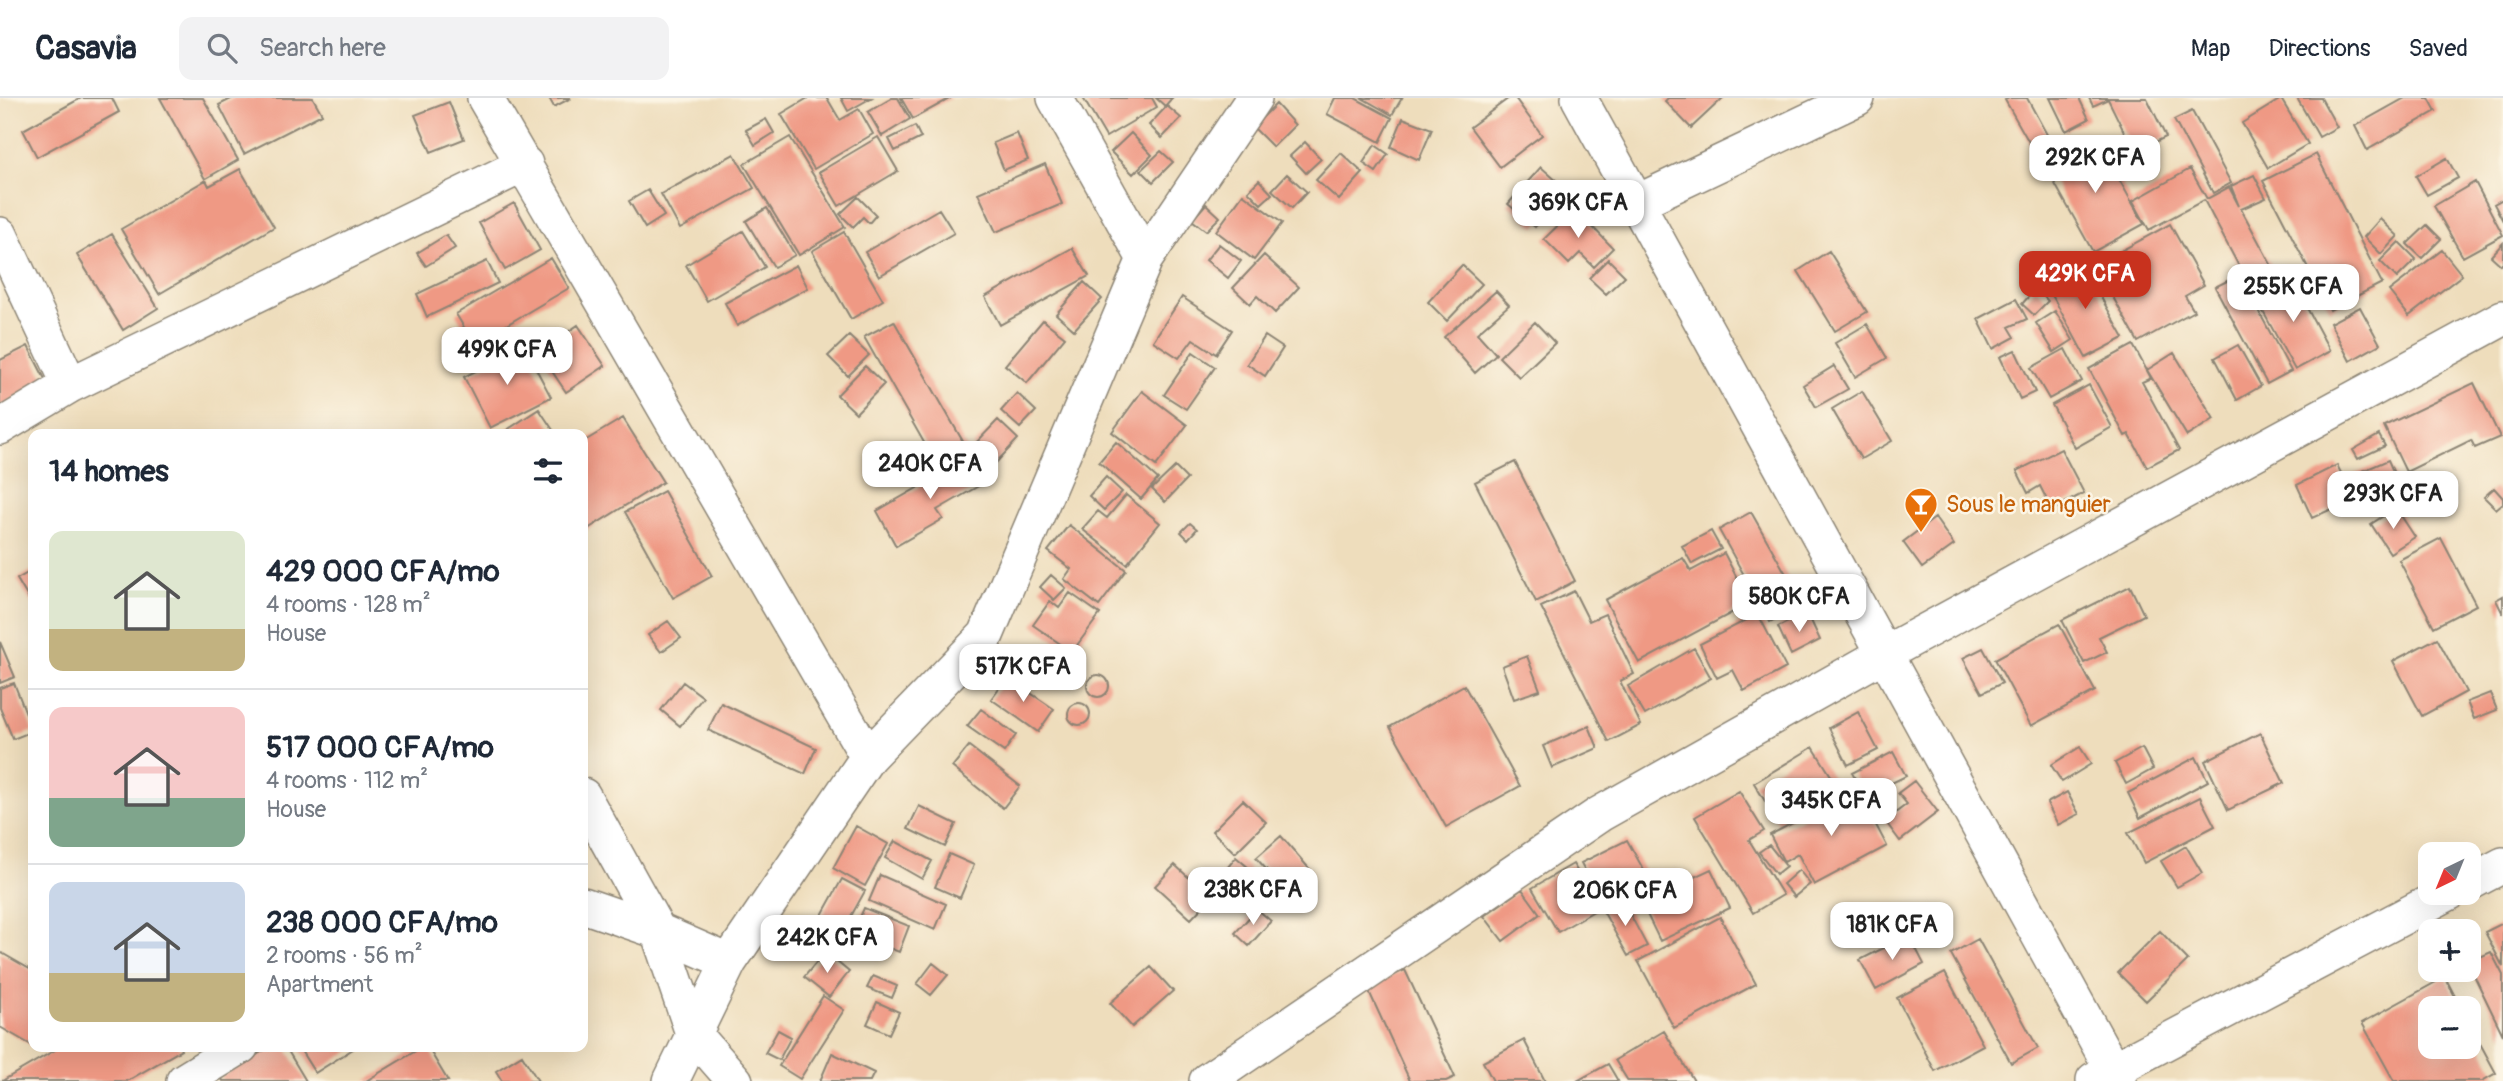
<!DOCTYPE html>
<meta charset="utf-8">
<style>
:root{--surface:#fff;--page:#f2f2f3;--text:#1f2937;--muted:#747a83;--line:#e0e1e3;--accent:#c8321e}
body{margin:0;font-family:Pangolin,sans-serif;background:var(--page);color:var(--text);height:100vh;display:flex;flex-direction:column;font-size:26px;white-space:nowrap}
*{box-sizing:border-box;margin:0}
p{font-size:23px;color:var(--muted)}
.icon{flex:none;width:38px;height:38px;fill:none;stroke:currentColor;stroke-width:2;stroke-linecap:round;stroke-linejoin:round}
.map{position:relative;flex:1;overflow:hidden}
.sheet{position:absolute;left:28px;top:331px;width:560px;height:623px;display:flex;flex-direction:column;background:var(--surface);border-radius:14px;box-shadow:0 7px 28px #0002}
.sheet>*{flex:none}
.needle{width:46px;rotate:223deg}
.tools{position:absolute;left:2418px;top:744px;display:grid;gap:14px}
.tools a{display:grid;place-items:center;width:63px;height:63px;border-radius:14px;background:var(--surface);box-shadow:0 7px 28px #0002;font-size:35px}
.price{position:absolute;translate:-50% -60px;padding:0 16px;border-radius:14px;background:#fff;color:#222;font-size:23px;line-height:46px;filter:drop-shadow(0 2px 4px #0008)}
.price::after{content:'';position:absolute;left:50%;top:42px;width:21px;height:16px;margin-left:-10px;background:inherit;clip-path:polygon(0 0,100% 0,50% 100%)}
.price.selected{background:var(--accent);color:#fff}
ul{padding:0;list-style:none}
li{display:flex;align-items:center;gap:21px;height:175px;padding:0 21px}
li+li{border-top:2px solid var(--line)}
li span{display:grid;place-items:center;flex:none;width:196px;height:140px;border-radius:14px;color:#555}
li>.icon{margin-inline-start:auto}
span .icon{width:84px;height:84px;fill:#fffc;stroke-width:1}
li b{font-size:30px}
h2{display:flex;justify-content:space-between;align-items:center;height:84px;padding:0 21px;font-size:30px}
header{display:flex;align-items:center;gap:42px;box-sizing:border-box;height:98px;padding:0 35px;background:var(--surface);border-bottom:2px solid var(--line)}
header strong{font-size:33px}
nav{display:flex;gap:38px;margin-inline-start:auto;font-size:24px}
.search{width:490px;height:63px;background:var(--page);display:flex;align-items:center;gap:18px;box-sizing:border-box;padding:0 24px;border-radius:14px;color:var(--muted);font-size:26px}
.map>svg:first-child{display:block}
.building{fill:#ef9984}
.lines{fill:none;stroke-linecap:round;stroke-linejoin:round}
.minor-casing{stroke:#8c8474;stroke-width:38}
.minor{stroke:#fff;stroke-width:35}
.labels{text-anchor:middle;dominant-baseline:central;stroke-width:5;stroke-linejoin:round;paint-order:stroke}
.food-label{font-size:23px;fill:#c56008;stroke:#fcf5e5;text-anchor:start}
</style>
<header>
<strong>Casavia</strong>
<div class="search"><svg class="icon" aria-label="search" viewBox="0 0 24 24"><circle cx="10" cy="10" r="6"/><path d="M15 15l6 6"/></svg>Search here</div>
<nav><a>Map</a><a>Directions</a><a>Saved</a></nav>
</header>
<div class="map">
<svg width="2503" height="983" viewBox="0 0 2503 983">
<rect width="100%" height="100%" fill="#fcf5e5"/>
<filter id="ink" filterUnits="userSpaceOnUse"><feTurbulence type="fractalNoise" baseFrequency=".0143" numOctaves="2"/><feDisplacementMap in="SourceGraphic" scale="14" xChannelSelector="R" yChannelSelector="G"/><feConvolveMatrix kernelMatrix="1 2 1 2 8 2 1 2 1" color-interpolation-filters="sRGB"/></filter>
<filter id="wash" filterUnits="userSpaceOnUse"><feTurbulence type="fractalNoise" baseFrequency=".00686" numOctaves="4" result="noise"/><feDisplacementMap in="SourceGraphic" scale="28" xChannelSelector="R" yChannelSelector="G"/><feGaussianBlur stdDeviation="1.57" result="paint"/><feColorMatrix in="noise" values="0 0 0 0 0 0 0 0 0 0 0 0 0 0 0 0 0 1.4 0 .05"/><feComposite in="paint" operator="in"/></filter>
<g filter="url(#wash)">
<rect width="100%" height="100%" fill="#eeddbc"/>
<g id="blocks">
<path class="building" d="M81,0h31l7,14 -82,45 -14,-27z
M160,0h43l35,62 -33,19z
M233,0h80l9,16 -78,40 -25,-49z
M549,0h22l-17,9z
M808,0h19l13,22 19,-11 14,25 -59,35 -33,-55z
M841,0h30l-23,13z
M892,0h6l12,21 -28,17 -14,-24z
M901,0h50l-38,21z
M1083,0h69l5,9 -51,30z
M1156,0h16l-7,8z
M1335,0h20l37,20 -12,24 -53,-28z
M1362,0h40l-10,17z
M1509,0h6l27,37 -42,32 -30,-40z
M1668,0h55l-32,30 -26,-27z
M2009,0h18l24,44 -17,9 -29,-51z
M2050,0h29l10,21 -23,12z
M2089,0h58l19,39 -32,15 -26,-53 -15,7z
M2297,0h24l16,29 -18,10z
M2405,0h24l7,13 -69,39 -12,-24z
M2281,1l27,45 -40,24 -26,-45z
M449,4l15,37 -33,13 -16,-37z
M1276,6l19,21 -22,22 -20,-20z
M1167,8l14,12 -19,20 -13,-13z
M2192,13l39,72 -18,10 -39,-73z
M1403,20l29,11 -13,31 -28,-13z
M766,21l8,14 -19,12 -9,-15z
M915,28l6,12 -26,13 -6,-12z
M1017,35l11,27 -24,10 -11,-27z
M1131,35l21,22 -19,19 -22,-22z
M790,39l55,90 -46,28 -55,-91z
M878,39l20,34 -59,35 -20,-34z
M2096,40l48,86 -51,28 -48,-86z
M1305,44l16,17 -15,14 -16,-17z
M1375,47l13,9 -12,18 -13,-9z
M1161,53l12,11 -20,20 -12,-12z
M1341,55l22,20 -24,27 -23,-20z
M734,56l20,34 -74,41 -19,-35z
M2316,56l66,129 -52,27 -67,-129z
M2447,60l11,20 -31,17 -11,-19z
M1045,66l17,40 -66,28 -18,-39z
M1541,69l26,23 -32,37 -27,-23z
M240,71l34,58 -115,67 -38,-65 85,-49 3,6z
M2190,71l17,30 22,-12 10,19 -8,-20 23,-11 12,23 -25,11 39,72 -26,14 -50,-95 -55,30 -16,-29z
M1287,76l20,18 -15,16 -20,-18z
M1259,82l13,14 -11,10 -13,-13z
M2475,84l28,53 -40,22 -29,-51z
M648,92l16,26 -19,12 -16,-27z
M1243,96l39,29 -28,37 -38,-29z
M858,99l18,18 -7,8 -6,-6 -10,10 -13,-13z
M2503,101v22l-9,-17z
M514,105l26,47 -35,20 -26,-47z
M1206,106l14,13 -14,14 -14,-11z
M767,110l28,47 -21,12 -28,-46z
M939,111l15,24 -75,43 -14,-24z
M1575,111l38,39 -19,19 -14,-14 -11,11 -25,-25z
M2380,121l18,17 -17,18 -17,-17z
M2170,126l34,61 -19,11 9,15 -56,31 -43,-77z
M2427,127l14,14 -19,19 -15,-14z
M743,133l22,36 -58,34 -21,-36z
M844,134l39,68 -32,19 -39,-68z
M112,136l46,74 -35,22 -46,-75z
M446,137l9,13 -29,18 -9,-13z
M2399,144l17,17 -19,19 -17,-17z
M2503,145v20l-2,2 -10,-9z
M1219,146l22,17 -13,17 -22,-18z
M1072,150l17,28 -89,49 -15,-28z
M2442,152l20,25 -53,41 -20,-25z
M1829,153l38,61 -32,19 -37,-60z
M1264,157l35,32 -24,26 -18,-17 -7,8 -17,-16z
M551,160l18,30 -95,56 -18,-30z
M1608,161l17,17 -19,18 -17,-16z
M487,163l11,22 -71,34 -10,-23z
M2082,166l42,74 -38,20 -40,-74z
M796,167l12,23 -71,38 -12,-23z
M1462,167l20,19 -35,37 -19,-19z
M2239,177l52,96 -24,13 -52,-97z
M2291,180l39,73 -35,19 -40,-73z
M1084,184l18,17 -28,31 -18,-16z
M2036,190l12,13 -14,14 -12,-11z
M1496,193l13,14 -32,28 19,21 -21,19 -31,-36z
M1182,199l50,33 -16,24 -23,-15 -14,19 -26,-17z
M2016,201l11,20 -18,8 6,10 -22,12 -15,-30z
M2360,209l20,37 -30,17 -20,-38z
M2055,213l18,29 -19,12 -18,-29z
M1043,222l22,17 -38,46 -22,-18z
M894,223l75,131 -30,17 -75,-132z
M1535,224l20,21 -36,34 -20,-20z
M1867,226l20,34 -32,19 -20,-34z
M578,227l27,41 -39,26 -27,-40z
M849,238l20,19 -21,21 -20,-20z
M1265,238l18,12 -18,28 -18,-12z
M2133,247l18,33 -9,4 37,68 -32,17 -18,-33 -4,2 -36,-67z
M2238,247l23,41 -24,14 -22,-42z
M28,248l19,37 -47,24v-47z
M524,248l27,51 -61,31 -26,-51z
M2065,251l17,32 -33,18 -18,-31z
M2015,252l20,42 -15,7 -20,-42z
M1193,254l22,15 -29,42 -22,-14z
M2174,255l40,66 -27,17 -40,-66z
M865,268l19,18 -28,29 -19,-18z
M1834,268l14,23 -32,18 -13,-22z
M2474,285l26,54 -25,11 -4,-8 -65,32 -22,-46z
M2089,287l23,42 -37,21 -23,-43z
M1142,293l45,34 -31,41 -44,-34z
M1862,293l30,50 -31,18 -29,-50z
M1017,295l19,18 -16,17 -19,-17z
M539,311l14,21 -5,4h-47z
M623,320l40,64 -80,50v-90z
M998,322l20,19 -25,27 -20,-20z
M2379,337l6,11 -27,13 -5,-9z
M1116,344l42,37 -17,20 -42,-37z
M2061,351l23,44 -32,17 -12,-24 -12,7 -11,-22z
M975,357l14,25 -52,30 6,9 -47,27 -19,-35z
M2388,362l16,36 -37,16 -16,-36z
M1515,364l60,119 -39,21 -61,-120z
M2337,367l17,34 -42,19 -15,-33z
M1175,369l12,12 -22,23 -13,-13z
M1106,379l16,15 -18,18 -15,-14z
M2494,390l9,10v5l-7,6 -12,-12z
M664,393l48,85 -39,22 -48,-86z
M1126,397l34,28 -33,41 -45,-35 16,-18 9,7z
M2396,410l19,29 -25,16 -19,-29z
M1751,414l52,92 -33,18 -51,-92z
M1935,420l19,27 -32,23 -19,-26z
M1190,425l7,6 -9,10 -7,-7z
M1069,427l57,45 -27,36 -35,-27 7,-10 -23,-18z
M1711,433l10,18 -29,15 -10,-18z
M2441,440l35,67 -42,22 -35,-67z
M1724,455l26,50 -111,60 -34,-63 78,-42 8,13z
M33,472v36l-16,-27z
M1051,477l15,13 -12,12 -14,-13z
M2130,488l14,29 -45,22 8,15 -23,11 -22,-43z
M1574,493l15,30 16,-7 29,60 -14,7 21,44 -32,17 -68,-135z
M1070,495l30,21 -28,38 -39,-27 17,-24 9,7z
M2503,498v18l-7,-14z
M1807,514l13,28 -29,15 -13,-28z
M1758,516l28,54 -42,23 -11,-21 -16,8 -17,-34z
M668,523l13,17 -20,14 -13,-17z
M2059,526l36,67 -64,35 -36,-67z
M2437,540l29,54 -44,24 -29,-55z
M0,544l15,35 -15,6z
M1694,550l17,30 -66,37 -17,-29z
M1983,550l19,35 -20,10 -19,-35z
M1527,558l13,34 -26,9 -12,-33z
M1087 588a11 11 0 1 1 22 0a11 11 0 1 1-22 0Z
M1007,579l47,32 -16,23 -47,-33z
M683,584l20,15 -23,29 -19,-16z
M14,585l19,48 -20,8 -13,-31v-20z
M1464,587l56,101 -74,41 -56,-100z
M2490,595l7,17 -23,9 -7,-17z
M721,605l95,45 -11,26 -97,-44z
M1068 616a11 11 0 1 1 22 0a11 11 0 1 1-22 0Z
M981,611l35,26 -12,17 -37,-26z
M1858,614l20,38 -30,15 -19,-37z
M1589,628l9,22 -46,20 -9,-22z
M2260,635l24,50 -56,27 -23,-49z
M969,648l51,40 -17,22 -51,-41z
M1813,649l25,40 -59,37 -25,-41z
M2080,649l11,17 -29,18 -11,-17z
M2142,650l11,21 -27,15 -11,-21z
M1893,654l13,24 -41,20 -13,-23z
M2196,659l12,24 -68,37 -12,-25z
M1914,683l24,31 -38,29 -15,-20 22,-17 -9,-11z
M1857,691l30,57 -73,39 -16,-31 -14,8 -14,-27z
M1739,693l25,40 -15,9 34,55 -30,18 -58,-96z
M2067,694l12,22 -21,11 -11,-22z
M2200,699l15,29 -71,37 -16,-30z
M1243,702l23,22 -31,31 -23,-22z
M919,708l37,18 -11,23 -37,-18z
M856,728l32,18 -23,42 -32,-18z
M1281,738l32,37 -24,21 -33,-36z
M1627,742l19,34 -46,24 -19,-35z
M895,743l37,20 -10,18 -37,-21z
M1769,747l17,21 -10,8 -17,-22z
M2186,748l16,27 -25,14 -16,-26z
M949,756l25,11 -14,33 -25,-11z
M1236,759l14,12 -13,16 -14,-12z
M1573,766l26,44 -41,24 -26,-44z
M1175,767l36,33 -20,21 -36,-33z
M1711,771l19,39 -70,33 -19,-39z
M1799,772l11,14 -16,13 -11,-13z
M880,777l66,29 -11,26 -66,-29z
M842,781l23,12 -20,36 -23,-12z
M1522,791l18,25 -37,27 -19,-25z
M1623,803l24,45 -19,10 -25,-45z
M864,810l45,18 -10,26 -46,-19z
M1257,811l14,12 -22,25 -14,-13z
M1720,819l36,67 -82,44 -36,-67z
M2503,825v44l-18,-35z
M2160,833l28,29 -42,41 -28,-28z
M1909,837l15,29 -48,26 -16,-30z
M1978,841l60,109 -27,15 -60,-109z
M0,854l33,19v75l-33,-19z
M825,854l24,20 -20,25 -25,-20z
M2491,854l12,23v60l-34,-70v-3z
M933,865l15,12 -17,20 -14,-11z
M1151,869l22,24 -41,36 -22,-24z
M1405,872l50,107 -9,4h-36l-43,-94z
M1945,875l38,72 -48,26 -38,-73z
M873,878l24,10 -5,12 -25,-10z
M2445,879l16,31h-30v38h38v-23l27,50 -14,8h-88l-32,-58z
M823,898l21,14 -44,69 -21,-13z
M877,904l22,10 -10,22 -22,-10z
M778,932l13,7 -12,23 -14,-7z
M1664,933l30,50h-66l-13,-21z
M1524,942l21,41h-52l-10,-19z
M62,948h117l2,4 -54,31h-125z
M271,948h14l21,35h-83l-2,-4z
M298,948h53l2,3 -38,24z
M424,948h3l21,35h-82z
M832,955l42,20 -4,8h-50z
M522,957l16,26h-36l-6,-10z
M1608,966l10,17h-41z"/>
</g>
</g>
<g filter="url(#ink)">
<use href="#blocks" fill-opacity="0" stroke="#8c8474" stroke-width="2"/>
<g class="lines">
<defs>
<path id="minor" d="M485,0l383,659
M1055,0l90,161
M1579,0l540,983
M1638,104l219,-104
M0,137l70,150
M0,329l70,-42 455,-221
M583,698l75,135 35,102 42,48
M2469,785l34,-18
M583,807l75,26 71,31
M2094,982l356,-188
M184,983l57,-35
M671,983l58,-119 139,-205 118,-122 159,-376 109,-161
M1207,983l393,-267 284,-160 619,-336"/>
</defs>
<use href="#minor" class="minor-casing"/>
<use href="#minor" class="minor"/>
</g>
</g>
<defs>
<symbol id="bar-pin" viewBox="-11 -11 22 30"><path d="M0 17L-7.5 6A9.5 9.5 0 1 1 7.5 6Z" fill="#e8710a" stroke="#fcf5e5"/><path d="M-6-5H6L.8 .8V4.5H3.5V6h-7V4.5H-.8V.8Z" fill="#fff"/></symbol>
</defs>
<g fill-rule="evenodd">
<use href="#bar-pin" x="1902" y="387" width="38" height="52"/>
</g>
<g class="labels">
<g class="food-label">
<text x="1946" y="406">Sous le manguier</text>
</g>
</g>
</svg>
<div class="tools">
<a><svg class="needle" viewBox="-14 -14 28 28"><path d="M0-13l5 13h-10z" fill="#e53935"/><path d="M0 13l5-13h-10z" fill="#747a83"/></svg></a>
<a>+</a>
<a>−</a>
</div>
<b class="price" style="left:2095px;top:97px">292K CFA</b>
<b class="price" style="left:1578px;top:142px">369K CFA</b>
<b class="price selected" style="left:2085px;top:213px">429K CFA</b>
<b class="price" style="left:2293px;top:226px">255K CFA</b>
<b class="price" style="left:507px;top:289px">499K CFA</b>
<b class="price" style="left:930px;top:403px">240K CFA</b>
<b class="price" style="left:2393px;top:433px">293K CFA</b>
<b class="price" style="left:1799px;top:536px">580K CFA</b>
<b class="price" style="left:1023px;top:606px">517K CFA</b>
<b class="price" style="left:1831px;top:740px">345K CFA</b>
<b class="price" style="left:1253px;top:829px">238K CFA</b>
<b class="price" style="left:1625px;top:830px">206K CFA</b>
<b class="price" style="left:1892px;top:864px">181K CFA</b>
<b class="price" style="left:827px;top:877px">242K CFA</b>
<section class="sheet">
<h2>14 homes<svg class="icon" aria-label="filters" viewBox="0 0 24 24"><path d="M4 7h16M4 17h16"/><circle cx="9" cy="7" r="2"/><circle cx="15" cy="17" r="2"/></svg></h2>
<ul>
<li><span style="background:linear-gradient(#dfe7d0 70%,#c2b280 0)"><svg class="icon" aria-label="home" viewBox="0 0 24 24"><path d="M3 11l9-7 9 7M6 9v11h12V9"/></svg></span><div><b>429 000 CFA/mo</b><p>4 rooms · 128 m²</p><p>House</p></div></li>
<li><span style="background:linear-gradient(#f6c9c9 65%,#7fa58c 0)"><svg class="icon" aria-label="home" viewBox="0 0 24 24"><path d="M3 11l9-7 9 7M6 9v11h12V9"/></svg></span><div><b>517 000 CFA/mo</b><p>4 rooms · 112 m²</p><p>House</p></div></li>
<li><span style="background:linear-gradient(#c9d6e8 65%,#c2b280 0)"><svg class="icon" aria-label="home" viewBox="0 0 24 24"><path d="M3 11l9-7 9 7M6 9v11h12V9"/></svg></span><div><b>238 000 CFA/mo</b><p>2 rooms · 56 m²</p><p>Apartment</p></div></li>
</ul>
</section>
</div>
